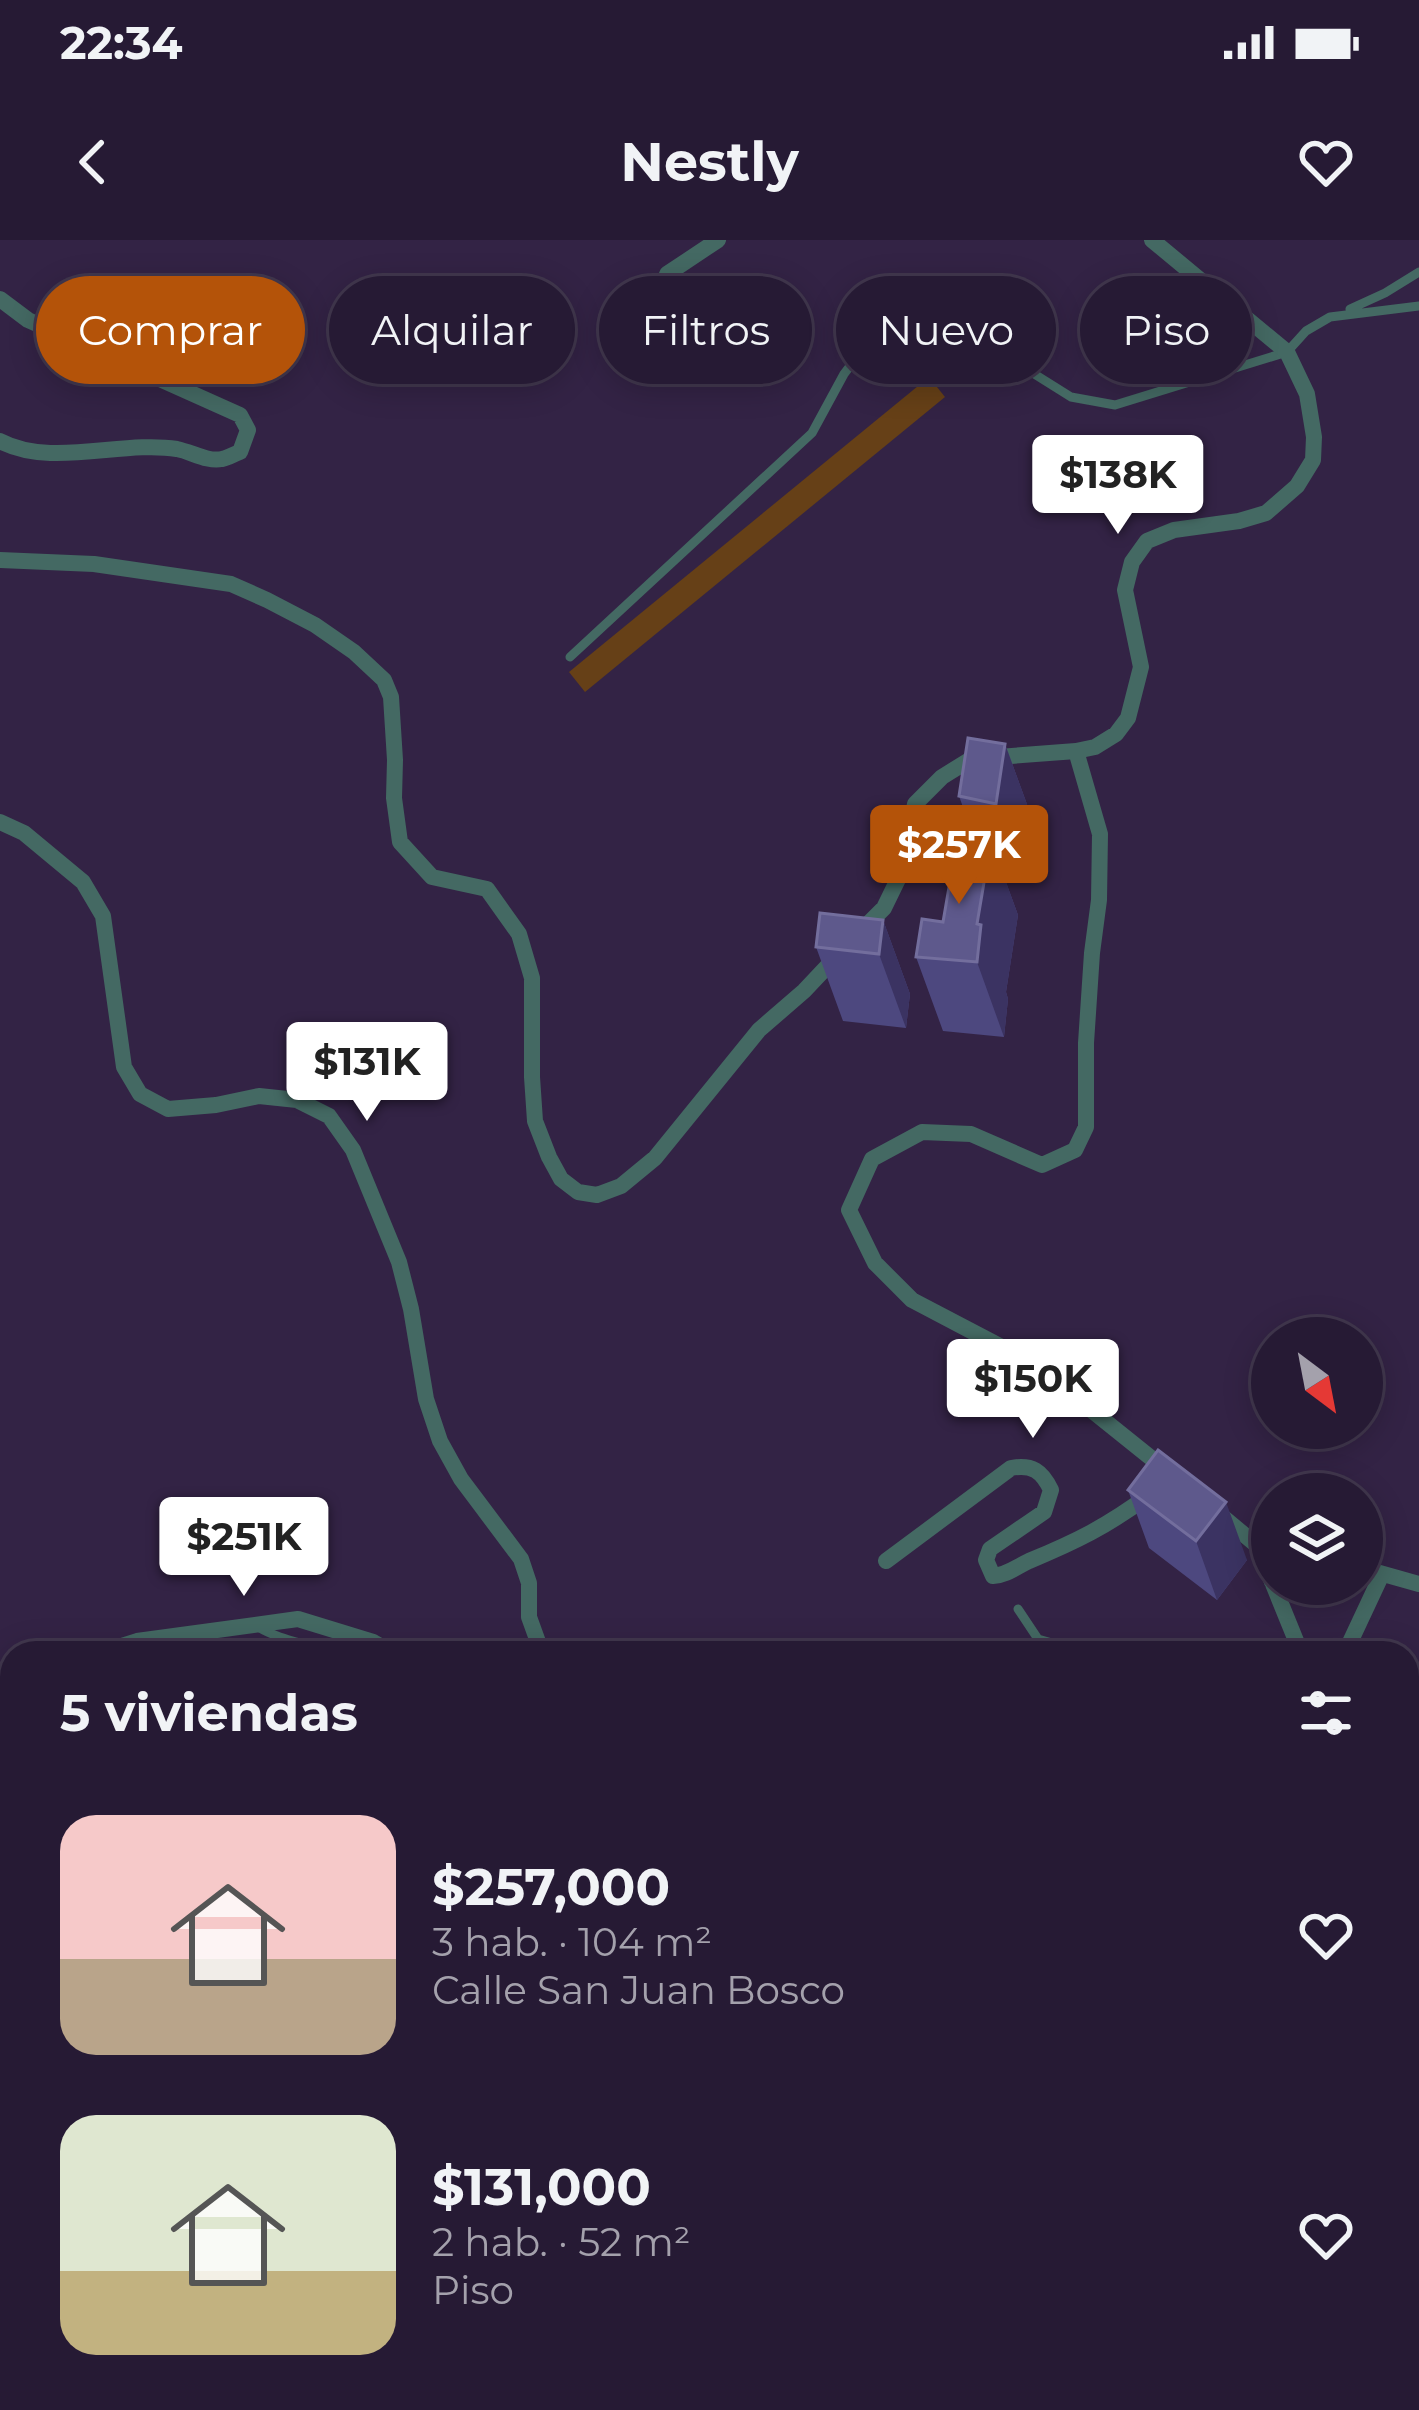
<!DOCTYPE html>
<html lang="es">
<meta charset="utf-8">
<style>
:root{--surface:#261a34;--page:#2e233c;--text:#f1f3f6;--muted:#a4a1ac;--line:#42384f;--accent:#b45309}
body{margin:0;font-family:Montserrat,sans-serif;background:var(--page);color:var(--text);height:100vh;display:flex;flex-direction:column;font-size:45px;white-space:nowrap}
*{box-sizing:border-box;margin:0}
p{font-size:39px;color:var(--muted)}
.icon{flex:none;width:66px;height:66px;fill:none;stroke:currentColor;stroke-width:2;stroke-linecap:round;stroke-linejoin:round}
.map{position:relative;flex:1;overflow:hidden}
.panel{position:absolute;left:0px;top:1401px;width:1419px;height:771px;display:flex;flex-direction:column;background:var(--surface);border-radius:36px 36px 0 0;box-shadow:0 6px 30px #0003,0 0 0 3px var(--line)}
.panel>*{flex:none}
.guide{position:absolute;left:36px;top:36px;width:1347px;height:108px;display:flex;gap:24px}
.needle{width:78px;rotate:148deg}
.controls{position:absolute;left:1251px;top:1077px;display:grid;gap:24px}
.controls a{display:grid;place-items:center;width:132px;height:132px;border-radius:50%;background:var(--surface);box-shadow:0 6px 30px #0003,0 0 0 3px var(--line);font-size:60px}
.price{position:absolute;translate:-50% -102px;padding:0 27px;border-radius:12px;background:#fff;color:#222;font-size:39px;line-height:78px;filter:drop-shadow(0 3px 6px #0008)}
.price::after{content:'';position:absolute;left:50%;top:72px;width:36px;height:27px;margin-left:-18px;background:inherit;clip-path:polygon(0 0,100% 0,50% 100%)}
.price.on{background:var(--accent);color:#fff}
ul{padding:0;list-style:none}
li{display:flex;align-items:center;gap:36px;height:300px;padding:0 60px}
li span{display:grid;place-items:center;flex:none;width:336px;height:240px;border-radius:36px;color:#555}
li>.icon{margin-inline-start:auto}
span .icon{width:144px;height:144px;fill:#fffc;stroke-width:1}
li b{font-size:51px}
h2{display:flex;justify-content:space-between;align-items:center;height:144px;padding:0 60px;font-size:51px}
.chip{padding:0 42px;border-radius:54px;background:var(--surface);box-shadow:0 6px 30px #0003,0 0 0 3px var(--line);font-size:42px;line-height:108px}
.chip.on{background:var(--accent);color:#fff}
.status{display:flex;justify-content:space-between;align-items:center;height:84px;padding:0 60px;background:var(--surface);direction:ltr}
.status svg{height:33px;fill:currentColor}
header{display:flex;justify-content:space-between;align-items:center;height:156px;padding:0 60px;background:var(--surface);font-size:54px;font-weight:700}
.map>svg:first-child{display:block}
.green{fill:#664017}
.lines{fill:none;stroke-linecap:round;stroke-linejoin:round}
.service{stroke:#446963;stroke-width:9}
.minor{stroke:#446963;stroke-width:16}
.wall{fill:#4d487f}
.shaded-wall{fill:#3b3362}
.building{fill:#5e598c;stroke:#736e9d;stroke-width:3}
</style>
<div class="status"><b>22:34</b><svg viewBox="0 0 49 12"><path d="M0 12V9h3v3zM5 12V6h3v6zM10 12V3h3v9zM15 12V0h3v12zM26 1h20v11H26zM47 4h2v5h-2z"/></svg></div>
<header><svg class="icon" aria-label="back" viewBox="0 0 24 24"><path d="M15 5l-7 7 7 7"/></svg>Nestly<svg class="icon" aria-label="heart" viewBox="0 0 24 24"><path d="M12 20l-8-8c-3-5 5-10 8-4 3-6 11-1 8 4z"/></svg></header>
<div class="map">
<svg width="1419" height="2170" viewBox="0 0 1419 2170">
<rect width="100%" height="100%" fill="#332345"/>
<path class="green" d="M929,137l16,20 -360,295 -16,-20z"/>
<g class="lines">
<path class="service" d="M1350,69l35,-16 34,-21
M570,417l242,-224 32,-59 31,-41 40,-17 30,2 126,79 44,8 172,-53 19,-21 24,-14 89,-11
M1018,1369l20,30 49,14
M258,1387c23,14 49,16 74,26"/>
<path class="minor" d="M667,34l51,-34
M0,59l28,21 212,95 8,15 -8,22c-6,2 -12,6 -18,7 -15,3 -30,-7 -45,-10 -55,-9 -126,19 -177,-8
M0,320l94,4 137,20 36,16 48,25 39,27 30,28 7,17 4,63 -1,38 6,44 32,35 55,12 32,45 13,44v99l3,44 14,36 12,22 17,13 19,3 24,-9 34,-28 104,-128 45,-39 33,-35
M1076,511l19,-4 21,-13 12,-16 13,-51 -16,-77 7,-28 15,-21 27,-11 65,-9 27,-8 31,-27 16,-26 1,-23 -7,-43 -20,-42 -135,-112
M0,582l24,11 59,49 20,34 21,151 16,27 28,15 48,-4 43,-9 38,4 32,16 24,34 46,112 12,47 15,90 14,42 21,38 60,80 8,24v34l13,36
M859,693l25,-25 18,-37 13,-67 27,-27 29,-18 105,-8 24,83 -1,66 -7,53 -6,90v84l-11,23 -33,15 -71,-31 -49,-2 -50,27 -23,51 26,53 37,37 122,64 132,106
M1218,1273l41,34
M1259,1307l13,35
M886,1321l125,-93c21,-4 31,3 40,22l-7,22 -54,37 -4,11 7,16c14,-1 23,-9 36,-15 46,-19 79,-35 120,-66
M1362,1328l57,16
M1273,1344l28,69
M972,1410l12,3
M113,1413l2,-5 22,-7 161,-22 75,23 19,11
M1345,1413l37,-79
M8,1465l4,18
M1407,1500l12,-1
M1407,1677l12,1
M0,2034l12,-20
M0,2110l12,-11
M718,2170l2,-10
M1192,2170l3,-10"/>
</g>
<path class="wall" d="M1005,504l27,74 -9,61 -20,-5 15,41 -12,77 2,7 -4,38 -61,-6 -27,-74 27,-35 31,-84 -15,-42z
M883,680l27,74 -4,34 -63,-7 -27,-74z
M1128,1250l119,70 -30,40 -68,-52z
M1407,1508l12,11v82l-12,-10z"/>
<path class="shaded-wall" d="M1005,504l27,74 -9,61 -27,-75z
M991,601l27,74 -12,77 2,7 -4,38 -27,-75v-38z
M883,680l27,74 -4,34 -27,-74z
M1226,1262l21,58 -30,40 -21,-59z"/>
<path class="building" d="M968,498l37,6 -9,60 -37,-8z
M958,595l33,6 -14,83 4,1 -4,37 -61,-5 6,-38 21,3z
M820,673l63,7 -4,34 -63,-7z
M1158,1210l68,52 -30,39 -68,-51z
M1284,1405l3,8h-35z
M1407,1508l12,11v71l-12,-10z"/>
</svg>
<div class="controls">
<a><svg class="needle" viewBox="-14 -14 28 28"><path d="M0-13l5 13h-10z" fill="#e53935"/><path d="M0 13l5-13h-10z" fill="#a4a1ac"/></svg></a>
<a><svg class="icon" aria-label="layers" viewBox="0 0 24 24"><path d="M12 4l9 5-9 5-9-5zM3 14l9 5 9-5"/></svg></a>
</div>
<b class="price" style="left:1118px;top:297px">$138K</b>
<b class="price on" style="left:959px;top:667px">$257K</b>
<b class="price" style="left:367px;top:884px">$131K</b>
<b class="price" style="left:1033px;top:1201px">$150K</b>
<b class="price" style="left:244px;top:1359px">$251K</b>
<div class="guide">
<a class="chip on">Comprar</a>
<a class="chip">Alquilar</a>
<a class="chip">Filtros</a>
<a class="chip">Nuevo</a>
<a class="chip">Piso</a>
</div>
<section class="panel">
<h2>5 viviendas<svg class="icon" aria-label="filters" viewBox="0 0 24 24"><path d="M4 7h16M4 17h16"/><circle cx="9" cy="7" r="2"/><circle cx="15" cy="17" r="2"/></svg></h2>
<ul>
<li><span style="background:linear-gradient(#f6c9c9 60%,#b9a48a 0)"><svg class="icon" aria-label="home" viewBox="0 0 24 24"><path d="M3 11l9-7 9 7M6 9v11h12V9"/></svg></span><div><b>$257,000</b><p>3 hab. · 104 m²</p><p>Calle San Juan Bosco</p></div><svg class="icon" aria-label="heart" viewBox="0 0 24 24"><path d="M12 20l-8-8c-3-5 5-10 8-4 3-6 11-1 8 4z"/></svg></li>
<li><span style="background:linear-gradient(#dfe7d0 65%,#c2b280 0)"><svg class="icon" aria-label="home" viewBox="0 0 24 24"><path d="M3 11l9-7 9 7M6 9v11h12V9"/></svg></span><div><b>$131,000</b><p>2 hab. · 52 m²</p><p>Piso</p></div><svg class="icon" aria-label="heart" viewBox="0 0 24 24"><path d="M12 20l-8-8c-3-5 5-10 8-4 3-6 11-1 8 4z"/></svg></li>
</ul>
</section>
</div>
